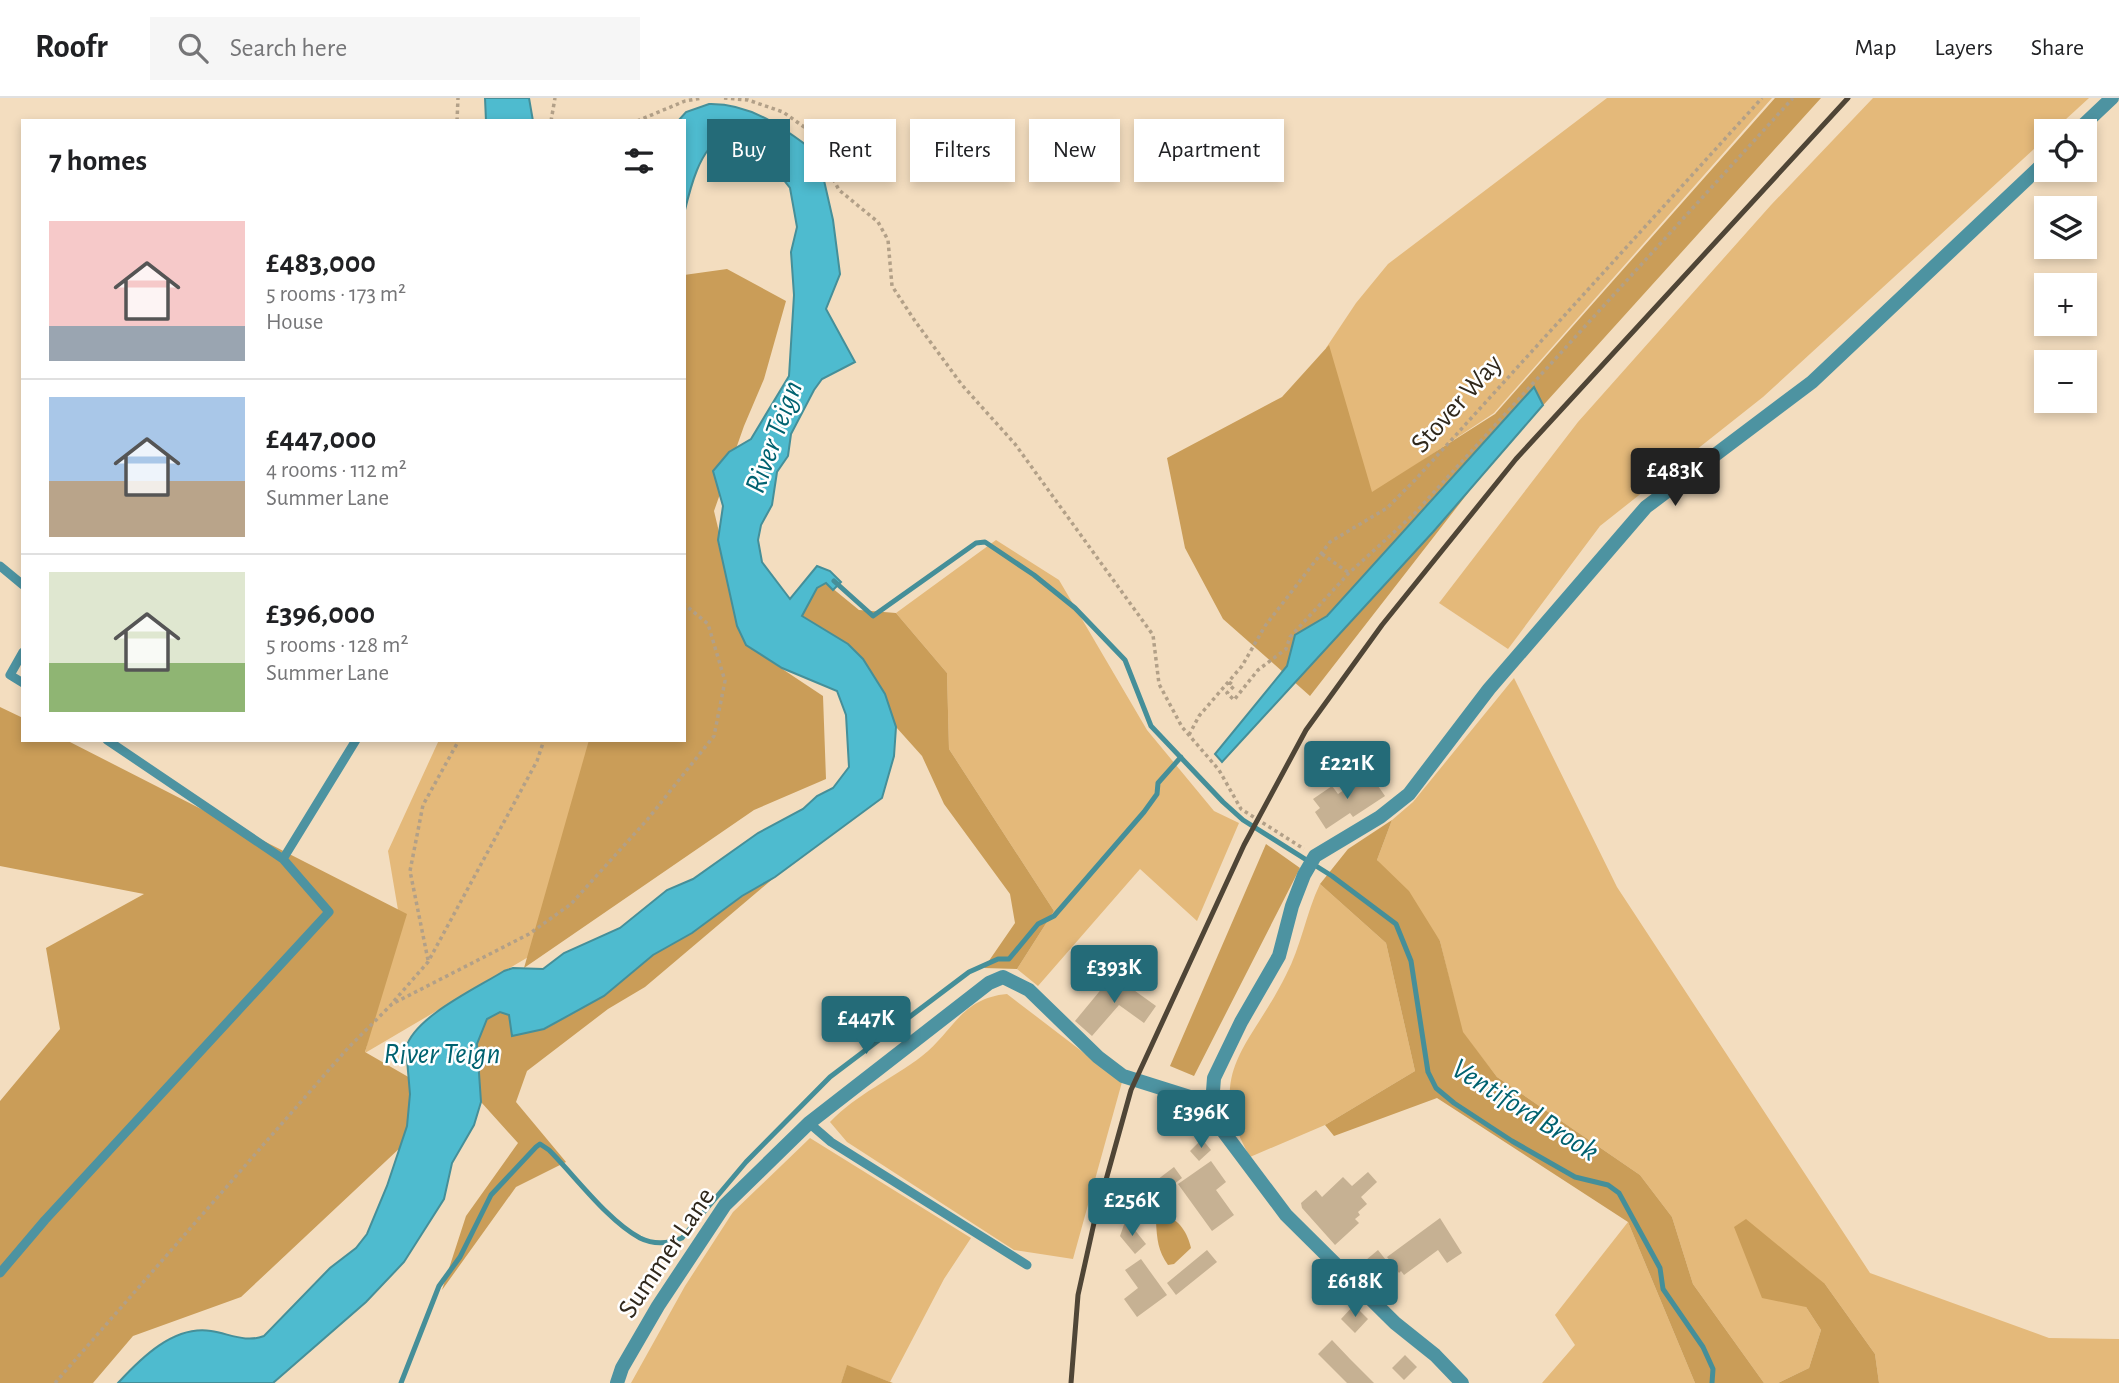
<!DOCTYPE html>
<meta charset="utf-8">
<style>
:root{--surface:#fff;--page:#f6f6f6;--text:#202124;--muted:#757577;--line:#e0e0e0;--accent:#246b78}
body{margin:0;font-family:"Alegreya Sans",sans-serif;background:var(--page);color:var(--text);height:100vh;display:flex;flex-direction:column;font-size:26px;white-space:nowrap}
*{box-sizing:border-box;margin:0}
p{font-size:23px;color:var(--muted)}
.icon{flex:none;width:38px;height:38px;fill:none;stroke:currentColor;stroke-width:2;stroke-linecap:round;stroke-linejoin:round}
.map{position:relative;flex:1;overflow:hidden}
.drawer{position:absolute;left:21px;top:21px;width:665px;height:623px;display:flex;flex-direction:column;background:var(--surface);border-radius:0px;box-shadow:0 4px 10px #0003}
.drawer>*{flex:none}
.guide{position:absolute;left:707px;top:21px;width:665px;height:63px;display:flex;gap:14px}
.tools{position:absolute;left:2034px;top:21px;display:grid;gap:14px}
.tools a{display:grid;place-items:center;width:63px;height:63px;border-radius:0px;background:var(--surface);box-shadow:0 4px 10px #0003;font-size:35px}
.price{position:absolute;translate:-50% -60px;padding:0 16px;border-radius:7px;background:var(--accent);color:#fff;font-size:23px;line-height:46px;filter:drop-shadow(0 2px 4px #0008)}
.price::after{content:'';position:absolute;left:50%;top:42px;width:21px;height:16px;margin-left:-10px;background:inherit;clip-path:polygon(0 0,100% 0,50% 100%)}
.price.selected{background:#222;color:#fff}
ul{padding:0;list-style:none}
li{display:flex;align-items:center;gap:21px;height:175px;padding:0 28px}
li+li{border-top:2px solid var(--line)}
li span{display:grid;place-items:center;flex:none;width:196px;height:140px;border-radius:0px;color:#555}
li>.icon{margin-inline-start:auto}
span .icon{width:84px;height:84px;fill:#fffc;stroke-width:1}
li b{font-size:30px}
h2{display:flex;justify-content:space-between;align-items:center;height:84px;padding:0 28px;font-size:30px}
.pill{padding:0 24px;border-radius:0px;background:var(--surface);box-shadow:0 4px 10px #0003;font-size:24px;line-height:63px}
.pill.selected{background:var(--accent);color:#fff}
header{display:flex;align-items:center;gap:42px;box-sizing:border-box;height:98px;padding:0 35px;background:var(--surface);border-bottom:2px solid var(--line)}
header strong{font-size:33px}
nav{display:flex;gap:38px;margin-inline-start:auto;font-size:24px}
.search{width:490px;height:63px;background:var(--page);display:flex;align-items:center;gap:18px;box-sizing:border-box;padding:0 24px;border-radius:0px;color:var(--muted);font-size:26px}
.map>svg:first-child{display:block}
.green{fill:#e4b97a}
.forest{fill:#ca9d58}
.water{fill:#4ebbcf;stroke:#458f99;stroke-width:2}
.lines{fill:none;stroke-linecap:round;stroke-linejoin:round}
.stream{stroke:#458f99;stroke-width:5}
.building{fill:#c6b193}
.path{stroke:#b2a088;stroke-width:3.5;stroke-dasharray:3.5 3.5;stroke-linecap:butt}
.lane{stroke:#4d93a1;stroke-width:9}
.street{stroke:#4d93a1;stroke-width:14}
.rail{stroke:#4f4536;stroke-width:5}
.labels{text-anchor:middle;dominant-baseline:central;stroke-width:5;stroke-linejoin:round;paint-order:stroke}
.street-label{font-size:28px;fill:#30281c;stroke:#fff}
.water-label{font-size:30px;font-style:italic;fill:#006270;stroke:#fff}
</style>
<header>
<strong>Roofr</strong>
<div class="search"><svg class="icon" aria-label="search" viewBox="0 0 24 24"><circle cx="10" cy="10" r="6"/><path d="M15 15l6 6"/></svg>Search here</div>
<nav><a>Map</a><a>Layers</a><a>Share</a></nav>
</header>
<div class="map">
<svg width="2119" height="1285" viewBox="0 0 2119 1285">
<rect width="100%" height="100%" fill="#f3ddbf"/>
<path class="green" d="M1607,0h165l-278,315 -125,83 -43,-148 30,-45 32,-39z
M1873,0h216l-36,33h-7v7l-283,259 -163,129 -92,123 -69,-46 139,-181 193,-217z
M996,442l63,40 88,150 67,81 25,12 -42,98 -57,-52 -102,117 -21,-17 37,-58 -105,-162 -2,-76 -51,-60z
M739,566l-187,279 -187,110 33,-143 -10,-59 51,-111h245z
M1514,580l103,209 253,386 179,65 70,1v44h-240l-4,-29 -50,-70 -19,23 15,23 -12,38 -31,15h-14l-71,-99 -21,-67 -32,-42 -143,-98 -35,-45 -22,-91 -63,-81 15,-40 21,-18z
M1320,786l66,59 29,128 -90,54 -75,32c-48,-84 0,-109 36,-182 15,-28 20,-62 34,-91z
M1007,896l115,88 -49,177 -59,-9 -167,-108 -17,-20c28,-29 61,-42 92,-66 31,-24 39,-58 85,-62z
M810,1040l161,100 -27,41 -54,103 -43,-16 -6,17h-210l54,-97 48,-74z
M1628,1124l67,161h-153l33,-38 -20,-30z"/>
<path class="forest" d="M1775,0h46l-329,364 -182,234 -87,-77 -38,-71 -18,-90 115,-61 47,-52 43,147 123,-78z
M727,171l59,32 -22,78 -20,47 -30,85 32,134 77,51 3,83 -72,31 -230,158 65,-228h95v-465z
M826,485l33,27 37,3 51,60 2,76 105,162 -37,58 -33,-1 31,-45 -5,-29 -66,-90 -22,-48 -26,-29 -11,-33 -37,-50 -46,-28 15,-29z
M0,609l23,11v22h43l341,174 -42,138 85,49 -209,196 -108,39 -40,47h-93v-282l60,-72 -14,-81 98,-54 -144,-28z
M1392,722l-15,40 32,31 31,50 23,91 34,45 143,98 32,42 21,67 71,99h-69l-67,-161 -191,-124 -103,38 -9,-11 90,-54 -29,-128 -66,-59 28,-35z
M1266,746l34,24 -106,208 -24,-10z
M775,779l-130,110 -37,22 -81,62 -11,31 50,60 -50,25 -74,103 24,-74 52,-73 -37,-41 -4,-58 9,-25 14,-7 9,3 3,21 33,-7 59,-33 49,-41 39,-22 50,-37z
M1165,1119c14,1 23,17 26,31l-17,16 -6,1c-10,-14 -11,-26 -12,-43z
M1746,1121l79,65 50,70 4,29h-101l31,-15 12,-38 -15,-23 -44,-9 -28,-71z
M847,1267l43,17 3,1h-52z"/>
<path class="water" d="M485,0h44l4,23h-47z
M709,6c43,-1 76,25 109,50l15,66 7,54 -14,35 29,53 -33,17 -8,11 -23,44 -3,22 -11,16 -5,33 -11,20 -3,15 4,22 28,37 27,-33 13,5 11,11 -8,8 -7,-7 -9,5 -15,28 46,28 15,15 22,35 11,33 -2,29 -12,42 -107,79 -33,19 -50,37 -39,22 -49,41 -60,33 -32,7 -3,-21 -9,-3 -13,7 -10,25 4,58 -7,23 -22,38 -8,36 -40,63 -38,40 -93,81h-155c23,-25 56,-58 93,-52 19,3 35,12 53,5l66,-68 26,-20 11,-14 20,-48 20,-60 3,-32 -4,-46c8,-31 71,-60 98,-77l9,-3 30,1 21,-16 56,-25 47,-38 26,-11 65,-46 45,-24 14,-13 16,-8 16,-21 -3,-52 -9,-24 -55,-23 -36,-23 -9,-19 -19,-86 5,-34 -10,-35 16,-19 22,-13 38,-63 5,-81 -3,-43 6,-25 -7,-39 -11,-14 -36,-20 -21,-17c-23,13 -32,52 -38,77v-93h-6l8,-9z
M1534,289l9,18 -110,127 -211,230 -7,-8 72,-88 8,-31 32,-19z"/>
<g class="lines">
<path class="stream" d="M834,483l39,35 103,-73 9,-1 49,33 41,33 50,52 26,66 72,76 20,18 89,56 64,48 15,37 17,111 8,16 18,15 58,38 63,36 33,8 11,8 41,75 3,21 40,58 10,22 -1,14
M401,1285l38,-97 21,-29 31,-62 45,-48 4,-3 9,6c26,26 59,71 91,88 14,7 28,6 42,0l64,-76 84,-85 139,-105 29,-13h11l29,-35 16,-8 90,-104 13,-18 1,-11 23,-26"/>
</g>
<path class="building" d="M1369,675l16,23 -32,21 -3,-4 -24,16 -11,-17 5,-4 -7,-9 19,-13 6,8z
M1113,877l43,31 -12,17 -25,-18 -27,31 -17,-15z
M1202,1041l9,11 -12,11 -9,-10z
M1211,1063l15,21 -10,8 18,25 -22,16 -34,-47z
M1174,1069l8,11 -46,35 -8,-11z
M1368,1074l9,10 -16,15 6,7 -9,8 2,3 -5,4 4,4 -24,22 -33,-37 -1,-5 15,-13 6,7 21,-20 9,9z
M1440,1120l22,35 -15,10 -9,-13 -34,25 -3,-4 -2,2 -12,-16z
M1126,1121l20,25 -11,10 -15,-18z
M1207,1152l10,12 -41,33 -9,-12z
M1378,1152l11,14 -19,15 -10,-14z
M1141,1161l26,36 -30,22 -13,-18 14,-11 -13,-18z
M1354,1207l14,14 -13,14 -14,-14z
M1332,1242l18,19 24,24h-27l-29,-29z
M1405,1257l12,12 -13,13 -12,-12z"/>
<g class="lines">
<path class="path" d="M724,0l24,2 35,12 24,17 32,61 39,32 10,18 4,46 23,35 47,64 53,59 138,191 6,49 23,43 37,43 22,39 63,40
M457,23l1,-23
M551,23l4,-23
M637,23l48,-20 17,-3
M1322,456l27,19
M1229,584l5,4 -7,7 7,7 24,-30 28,-21 4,-12 59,-64 65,-59 379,-416
M1189,637l10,-19 43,-50 23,-40 65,-84 57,-34 28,-28 347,-382
M428,862l-18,-89 13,-66 36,-65
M394,903l34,-39 109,-201 7,-21
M55,1285l293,-335 44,-44 137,-70 42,-30 76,-84 67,-84 11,-55 -17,-57 -24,-20"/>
<path class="lane" d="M0,468l23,19
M23,554l-13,23 13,8
M107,642l176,119 73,-119
M809,1025l22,19 196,123
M0,1175l45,-53 284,-308 -46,-53"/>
<path class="street" d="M2077,33l35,-33
M617,1285l5,-15 36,-62 67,-101 84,-82 180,-140 14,-6 26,13 69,67 25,19 89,28
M1462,1285l-27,-28 -40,-32 -109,-108 -66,-88 -8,-23 2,-26 27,-56 38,-66 13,-50 12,-31 11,-19 65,-39 29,-23 80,-105 157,-182 166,-125 234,-221"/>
<path class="rail" d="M1071,1285l7,-88 16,-72 37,-133 113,-245 62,-115 76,-105 134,-166 332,-361"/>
</g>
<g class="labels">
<g class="street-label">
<text transform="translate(1457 306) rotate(-48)">Stover Way</text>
<text transform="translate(667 1155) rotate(-56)">Summer Lane</text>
</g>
<g class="water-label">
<text transform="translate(774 339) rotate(-70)">River Teign</text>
<text x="442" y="956">River Teign</text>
<text transform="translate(1525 1012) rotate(32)">Ventiford Brook</text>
</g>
</g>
</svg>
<div class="tools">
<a><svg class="icon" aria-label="locate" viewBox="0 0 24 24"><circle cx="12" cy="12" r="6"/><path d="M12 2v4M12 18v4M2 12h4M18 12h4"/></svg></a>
<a><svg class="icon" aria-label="layers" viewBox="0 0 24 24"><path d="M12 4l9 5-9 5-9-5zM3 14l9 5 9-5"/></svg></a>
<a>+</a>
<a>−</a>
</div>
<b class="price selected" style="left:1675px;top:410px">£483K</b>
<b class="price" style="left:1347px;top:703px">£221K</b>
<b class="price" style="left:1114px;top:907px">£393K</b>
<b class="price" style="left:866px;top:958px">£447K</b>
<b class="price" style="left:1201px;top:1052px">£396K</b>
<b class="price" style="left:1132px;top:1140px">£256K</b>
<b class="price" style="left:1355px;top:1221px">£618K</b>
<div class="guide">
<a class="pill selected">Buy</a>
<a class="pill">Rent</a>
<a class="pill">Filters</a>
<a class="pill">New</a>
<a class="pill">Apartment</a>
</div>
<section class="drawer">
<h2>7 homes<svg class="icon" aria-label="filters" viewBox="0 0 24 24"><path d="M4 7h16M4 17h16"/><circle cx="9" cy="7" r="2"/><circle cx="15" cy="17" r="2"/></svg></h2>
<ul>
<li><span style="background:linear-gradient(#f6c9c9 75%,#9aa5b1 0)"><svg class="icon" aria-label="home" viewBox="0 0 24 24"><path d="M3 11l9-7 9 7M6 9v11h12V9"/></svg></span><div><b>£483,000</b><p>5 rooms · 173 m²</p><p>House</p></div></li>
<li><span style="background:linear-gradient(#a9c7e8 60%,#b9a48a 0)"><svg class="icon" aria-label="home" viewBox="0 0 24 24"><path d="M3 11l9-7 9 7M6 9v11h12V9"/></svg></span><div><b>£447,000</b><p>4 rooms · 112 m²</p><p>Summer Lane</p></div></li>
<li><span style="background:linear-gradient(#dfe7d0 65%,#8fb573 0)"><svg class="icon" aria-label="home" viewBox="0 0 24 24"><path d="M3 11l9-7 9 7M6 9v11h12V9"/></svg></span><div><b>£396,000</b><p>5 rooms · 128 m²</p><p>Summer Lane</p></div></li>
</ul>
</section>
</div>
